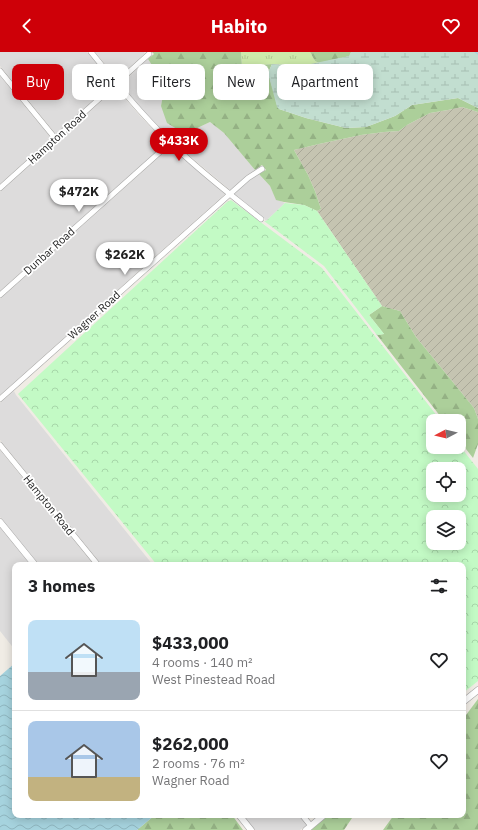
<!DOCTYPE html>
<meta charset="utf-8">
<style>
:root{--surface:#fff;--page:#f2f2f2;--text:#202124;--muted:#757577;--line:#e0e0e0;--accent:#ce0008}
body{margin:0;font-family:"IBM Plex Sans",sans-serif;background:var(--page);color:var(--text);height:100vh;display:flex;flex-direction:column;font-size:15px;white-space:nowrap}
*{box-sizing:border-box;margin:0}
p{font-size:13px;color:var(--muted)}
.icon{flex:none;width:22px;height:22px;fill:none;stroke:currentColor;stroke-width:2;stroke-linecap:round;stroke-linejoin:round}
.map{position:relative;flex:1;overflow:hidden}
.details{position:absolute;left:12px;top:510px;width:454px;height:256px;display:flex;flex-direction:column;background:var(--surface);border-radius:8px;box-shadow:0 2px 10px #0003}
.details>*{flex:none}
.hud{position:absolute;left:12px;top:12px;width:454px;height:36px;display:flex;gap:8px}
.needle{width:26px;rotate:263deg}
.tools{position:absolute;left:426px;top:362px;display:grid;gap:8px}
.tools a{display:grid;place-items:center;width:40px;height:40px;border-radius:8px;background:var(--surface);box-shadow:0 2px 10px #0003;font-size:20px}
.price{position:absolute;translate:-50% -34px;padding:0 9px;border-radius:14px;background:#fff;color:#222;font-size:13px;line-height:26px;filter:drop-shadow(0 1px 2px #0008)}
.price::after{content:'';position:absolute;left:50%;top:24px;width:12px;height:9px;margin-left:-6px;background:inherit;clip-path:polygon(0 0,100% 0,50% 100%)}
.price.on{background:var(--accent);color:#fff}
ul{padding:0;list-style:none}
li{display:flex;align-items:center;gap:12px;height:100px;padding:0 16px}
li+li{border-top:1px solid var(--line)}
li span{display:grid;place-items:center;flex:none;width:112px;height:80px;border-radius:8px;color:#555}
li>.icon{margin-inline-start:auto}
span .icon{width:48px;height:48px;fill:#fffc;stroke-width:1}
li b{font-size:17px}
h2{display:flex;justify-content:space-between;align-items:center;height:48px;padding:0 16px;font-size:17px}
.tag{padding:0 14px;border-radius:8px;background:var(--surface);box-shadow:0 2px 10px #0003;font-size:14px;line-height:36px}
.tag.on{background:var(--accent);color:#fff}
header{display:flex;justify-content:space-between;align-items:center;height:52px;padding:0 16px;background:var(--accent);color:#fff;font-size:18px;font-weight:700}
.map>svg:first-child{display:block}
.residential{fill:#dddcdc}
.construction{fill:url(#construction-furrows)}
.grass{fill:url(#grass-tufts)}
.forest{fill:url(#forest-firs)}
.wetland{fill:url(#wetland-marsh)}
.park{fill:url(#park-crowns);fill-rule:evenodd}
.water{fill:url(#water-waves)}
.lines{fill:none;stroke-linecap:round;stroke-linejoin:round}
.stream{stroke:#a6d3de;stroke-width:1.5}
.minor-casing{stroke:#a6a6a6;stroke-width:6}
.tertiary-casing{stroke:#a6a6a6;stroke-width:7}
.minor{stroke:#fff;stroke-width:5}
.tertiary{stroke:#fff;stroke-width:6}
.labels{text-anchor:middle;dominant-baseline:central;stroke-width:3.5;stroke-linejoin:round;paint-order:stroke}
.street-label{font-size:11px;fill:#1f1f1f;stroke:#fff}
</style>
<header><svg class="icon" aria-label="back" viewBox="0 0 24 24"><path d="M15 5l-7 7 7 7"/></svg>Habito<svg class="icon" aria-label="heart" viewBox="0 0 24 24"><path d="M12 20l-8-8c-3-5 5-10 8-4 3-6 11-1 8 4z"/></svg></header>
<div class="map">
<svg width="478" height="778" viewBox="0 0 478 778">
<defs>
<pattern id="construction-furrows" width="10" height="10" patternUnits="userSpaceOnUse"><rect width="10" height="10" fill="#c5c4b1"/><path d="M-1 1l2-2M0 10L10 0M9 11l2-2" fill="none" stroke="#a9a898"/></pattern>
<pattern id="grass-tufts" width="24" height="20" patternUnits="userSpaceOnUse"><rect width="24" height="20" fill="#cdeaab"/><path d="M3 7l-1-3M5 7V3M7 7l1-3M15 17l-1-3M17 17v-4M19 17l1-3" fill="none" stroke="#b0c893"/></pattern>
<pattern id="forest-firs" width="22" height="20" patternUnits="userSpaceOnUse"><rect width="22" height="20" fill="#accf9a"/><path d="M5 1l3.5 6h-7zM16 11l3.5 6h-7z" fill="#94b184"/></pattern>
<pattern id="wetland-marsh" width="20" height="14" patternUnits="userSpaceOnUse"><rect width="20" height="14" fill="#c2ded0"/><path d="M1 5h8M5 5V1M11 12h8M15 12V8" fill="none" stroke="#a6beb2"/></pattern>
<pattern id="park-crowns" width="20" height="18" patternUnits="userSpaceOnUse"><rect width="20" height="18" fill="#c3fac5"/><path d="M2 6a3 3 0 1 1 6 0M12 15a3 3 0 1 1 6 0" fill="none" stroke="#a7d6a9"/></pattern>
<pattern id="water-waves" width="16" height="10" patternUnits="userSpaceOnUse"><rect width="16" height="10" fill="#a6d3de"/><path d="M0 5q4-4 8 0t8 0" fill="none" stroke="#8eb5be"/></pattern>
</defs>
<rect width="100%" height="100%" fill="#f0ece5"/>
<path class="residential" d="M0,0h87l25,31 -56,51 -56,-68z
M95,0h49l1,1 -28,26z
M148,7l11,17 4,19 -2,11 32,24 17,-8 14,11 31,37 -9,6 -16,14 -58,-49 -27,-28 -24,-29z
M0,24l51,62 -51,46z
M116,36l24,28 26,27 -166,148v-99z
M170,95l55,47 -225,201v-96z
M259,122l11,12 6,13 9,4 -19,18 -1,-1v-1l-31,-25 16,-14z
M14,339l2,4 137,170h-51l-102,-125v-37z
M0,398l94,115h-55l-39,-48z
M0,475l31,38h-16v85l-15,-19z
M243,763h55l9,10 -7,5h-45z"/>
<path class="construction" d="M462,55l16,5v307l-4,-11 -58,-71 -16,-26 -18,-5 -65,-95 4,-2 -6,-18 -7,-16 -14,-25 25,-6 42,-9 23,-3 15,-1 8,-6 23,-12 18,-3z"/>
<path class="grass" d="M241,0h69l5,9 4,2 -18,3 -29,-2 -30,3z"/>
<path class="forest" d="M152,0h89l1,15 30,-3 -4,9 11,36 27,9 40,10 20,-1 29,-11 17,-11 46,-7 20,10v4l-16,-5 -14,3 -18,3 -23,12 -8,6 -15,1 -23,3 -42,9 -25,6 14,25 7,16 6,18 -4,2 -13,-6 -20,-3 -8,-2 -6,-14 -11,-12 7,-4 -4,-5 -7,5 -31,-37 -14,-11 -17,8 -11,2 -15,-9 -6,-17 2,-11 -4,-19 -11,-17 6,-5z
M310,0h41l-1,4 -31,7 -4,-2z
M382,254l18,5 16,26 58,71 4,11v25l-5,14 -14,-18v-19h-15l-67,-86 7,-1 -15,-19z
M478,647v131h-95l11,-15h69v-96z
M155,763h77l11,15h-106z
M329,763h25l-10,15h-33z"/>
<path class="wetland" d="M351,0h127v56l-20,-10 -46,7 -17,11 -29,11 -20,1 -40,-10 -27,-9 -2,-2 -9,-34 4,-9 29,2 48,-10z"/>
<path class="park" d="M231,148l91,68 119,153h-8v26h26v-2l19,24v212l-15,12v-128h-306l-139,-171 209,-192zM433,417h26v26h-26zM433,465h26v26h-26z
M285,151l19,2 13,6 65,95 -13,9 15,19 -7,1 -53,-69 -60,-45h2z"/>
<path class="water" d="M15,611v152h140l-18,15h-137v-154z"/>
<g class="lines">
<path class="stream" d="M475,0l3,2"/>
<defs>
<path id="minor" d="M91,0c25,31 50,62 79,90 28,28 60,52 91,77
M0,19l55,67
M0,136l149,-134
M0,243l170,-152
M0,347l230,-205 18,-16 14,-9
M0,393l98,120
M302,763l9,11"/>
<path id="tertiary" d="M0,470l35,43
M463,650l15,-12
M239,763l12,15
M306,778l18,-15"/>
</defs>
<use href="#minor" class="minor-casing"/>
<use href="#tertiary" class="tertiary-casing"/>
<use href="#minor" class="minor"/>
<use href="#tertiary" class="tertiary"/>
</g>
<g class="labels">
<g class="street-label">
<text transform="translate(57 85) rotate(-42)">Hampton Road</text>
<text transform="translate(49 199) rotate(-42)">Dunbar Road</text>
<text transform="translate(94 263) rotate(-42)">Wagner Road</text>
<text transform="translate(49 453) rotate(51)">Hampton Road</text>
</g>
</g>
</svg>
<div class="tools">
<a><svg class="needle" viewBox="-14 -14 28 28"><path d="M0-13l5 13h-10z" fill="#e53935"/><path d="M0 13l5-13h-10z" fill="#757577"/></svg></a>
<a><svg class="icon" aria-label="locate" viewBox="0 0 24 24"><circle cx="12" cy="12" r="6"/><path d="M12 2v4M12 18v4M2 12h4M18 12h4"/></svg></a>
<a><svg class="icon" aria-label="layers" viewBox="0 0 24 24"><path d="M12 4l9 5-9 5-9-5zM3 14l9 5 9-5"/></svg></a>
</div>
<b class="price on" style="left:179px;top:110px">$433K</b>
<b class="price" style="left:79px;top:161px">$472K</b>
<b class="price" style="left:125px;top:224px">$262K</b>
<div class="hud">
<a class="tag on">Buy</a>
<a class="tag">Rent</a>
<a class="tag">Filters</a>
<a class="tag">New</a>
<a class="tag">Apartment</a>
</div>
<section class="details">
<h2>3 homes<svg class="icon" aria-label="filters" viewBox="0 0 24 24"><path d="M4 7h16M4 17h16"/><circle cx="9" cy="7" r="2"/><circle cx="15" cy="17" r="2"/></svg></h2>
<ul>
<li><span style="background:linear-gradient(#bfe0f5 65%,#9aa5b1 0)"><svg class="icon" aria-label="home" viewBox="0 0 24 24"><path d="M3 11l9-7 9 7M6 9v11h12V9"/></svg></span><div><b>$433,000</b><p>4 rooms · 140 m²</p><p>West Pinestead Road</p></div><svg class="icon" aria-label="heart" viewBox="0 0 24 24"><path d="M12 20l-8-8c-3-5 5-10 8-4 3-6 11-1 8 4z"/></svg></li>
<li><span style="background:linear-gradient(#a9c7e8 70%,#c2b280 0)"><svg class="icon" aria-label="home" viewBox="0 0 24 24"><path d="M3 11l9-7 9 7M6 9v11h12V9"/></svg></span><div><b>$262,000</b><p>2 rooms · 76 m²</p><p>Wagner Road</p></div><svg class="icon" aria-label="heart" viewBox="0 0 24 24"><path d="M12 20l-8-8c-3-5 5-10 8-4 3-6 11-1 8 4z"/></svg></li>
</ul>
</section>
</div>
